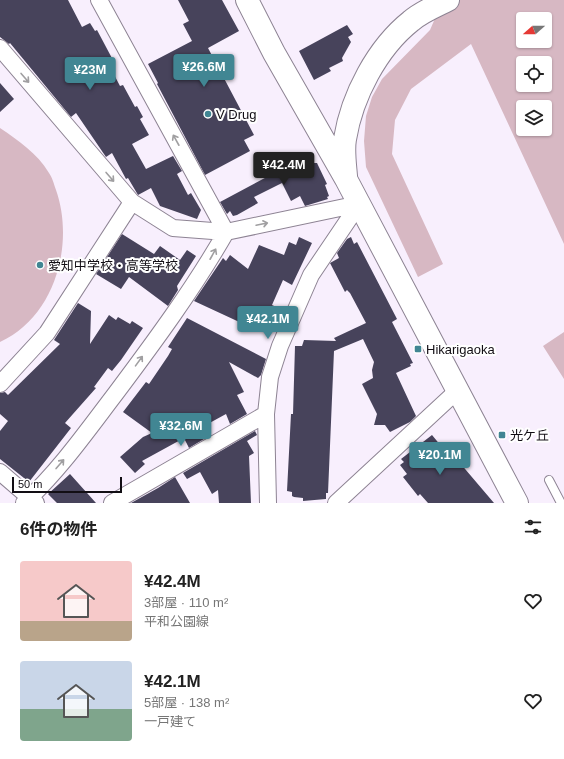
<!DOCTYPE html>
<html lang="ja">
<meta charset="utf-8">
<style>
:root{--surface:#fff;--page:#f6f6f6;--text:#222;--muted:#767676;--accent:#418693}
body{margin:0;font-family:Helvetica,"Noto Sans JP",sans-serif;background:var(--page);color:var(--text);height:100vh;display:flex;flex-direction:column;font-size:15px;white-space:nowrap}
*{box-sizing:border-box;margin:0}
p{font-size:13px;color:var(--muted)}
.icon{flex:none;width:22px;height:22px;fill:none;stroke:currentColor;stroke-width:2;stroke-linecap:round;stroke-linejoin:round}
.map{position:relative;height:503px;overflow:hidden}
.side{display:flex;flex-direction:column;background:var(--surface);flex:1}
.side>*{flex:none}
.needle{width:26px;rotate:249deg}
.tools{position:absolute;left:516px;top:12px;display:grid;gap:8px}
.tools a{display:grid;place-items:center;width:36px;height:36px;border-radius:4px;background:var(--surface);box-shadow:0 1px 3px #0004;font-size:20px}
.scale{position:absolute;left:12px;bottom:10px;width:110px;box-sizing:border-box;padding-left:4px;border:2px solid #120e14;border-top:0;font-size:11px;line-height:14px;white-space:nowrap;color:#120e14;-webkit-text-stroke:3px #fff;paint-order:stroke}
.price{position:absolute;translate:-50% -34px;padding:0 9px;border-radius:4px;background:var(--accent);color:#fff;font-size:13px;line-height:26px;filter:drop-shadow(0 1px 2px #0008)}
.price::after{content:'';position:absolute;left:50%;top:24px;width:12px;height:9px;margin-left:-6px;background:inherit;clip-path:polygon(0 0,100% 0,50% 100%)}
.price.current{background:#222;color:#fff}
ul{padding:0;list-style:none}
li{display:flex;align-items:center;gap:12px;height:100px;padding:0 20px}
li span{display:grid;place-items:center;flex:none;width:112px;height:80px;border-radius:4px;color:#555}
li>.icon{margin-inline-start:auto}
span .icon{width:48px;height:48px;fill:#fffc;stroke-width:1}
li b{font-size:17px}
h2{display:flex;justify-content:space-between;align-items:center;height:48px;padding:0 20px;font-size:17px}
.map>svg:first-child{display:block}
.green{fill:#d7b8c3;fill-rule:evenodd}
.building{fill:#47435b}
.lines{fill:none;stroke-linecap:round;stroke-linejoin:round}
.lane-casing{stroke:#8d8393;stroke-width:10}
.street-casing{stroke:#8d8393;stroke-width:18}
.secondary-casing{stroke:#8d8393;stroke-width:24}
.lane{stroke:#fff;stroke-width:8}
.street{stroke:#fff;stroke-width:16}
.secondary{stroke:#fff;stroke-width:22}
.oneway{stroke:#a09fa1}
.poi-dot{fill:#418693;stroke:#fff;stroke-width:1.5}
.labels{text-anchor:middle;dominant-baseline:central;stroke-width:4;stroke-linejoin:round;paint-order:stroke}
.poi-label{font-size:13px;fill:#120e14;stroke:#fff;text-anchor:start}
</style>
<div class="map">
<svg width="564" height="503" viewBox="0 0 564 503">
<rect width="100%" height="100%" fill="#f8effd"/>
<path class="green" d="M443,0h121v244l-93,-200 -60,45 -16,31 -3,34 51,110 -25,13 -52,-110 -2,-26 2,-25 6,-19 10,-18 48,-49zM523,19h22v22h-22zM523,63h22v22h-22zM523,107h22v22h-22z
M0,128c19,13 37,25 49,45 3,4 5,11 7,17 19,54 -1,127 -56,152z
M564,332v47l-21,-33z"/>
<path class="building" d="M0,0h68l14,27 8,-4 5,8 2,-1 17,32 -5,3 11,21 3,-1 12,22 2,-1 6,11 -3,2 9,16 -17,9 14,25 27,-13 9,15 -5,3 11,21 3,-2 10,17 -4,9 -37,-13 -9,-18 -13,7 -10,-17 -2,1 -14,-26 -6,4 -30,-44 -5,4 -61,-74 -1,1 -9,-7z
M178,0h44l17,31 -31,17 46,87 -10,5 6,11 -45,24 -48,-91 1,-1 -10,-19 44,-23 -9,-17 6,-3z
M347,25l6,9 -5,3 3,5 -9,16 1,3 -14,7 2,3 -17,9 -15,-29z
M0,83l14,16 -14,13z
M308,152l6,11h3l10,21 -2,1 4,11 -2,1 1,2 -23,7 -5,-10 -9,5 -9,-18 -28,14 4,6 -21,12 -4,1 -3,-5 -3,3 -7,-12 73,-39 -2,-4z
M122,234l32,20 6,-8 20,14 7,-10 9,6 -19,30 1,4 -10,16 -39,-29 -8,12 -25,-15z
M299,237l13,6 -20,42 -9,-5 -11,25 13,6 -5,10 -9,-4 -3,5 -2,-1 -5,11 -67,-31 29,-43 3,3 4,-6 18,14 11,-24 25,10 5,-13 7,3z
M351,237l3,7 3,-2 40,77 -5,3 21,41 -3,1 1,2 -15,7 20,43 -6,6 -20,10 -5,-7h-11l3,-11 -15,-30 11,-6 -1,-8 2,-8 -11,-23 -29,12 -6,142h-2v6l-23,2v-3l-9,-1 -2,-1v-4l-5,-1 4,-77h2l2,-68h7l2,-6 32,1 -2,-3 32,-15 -16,-30 -3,-3 -2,2 -15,-29 9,-5 -2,-5 10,-14z
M78,303l13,8 -1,33 19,-29 7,5 2,-3 12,7 2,-3 11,7 -22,32 -9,11 -4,-3 -14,19 2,1 -31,35 6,5 -42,54 -29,-23v-28l8,-10 -8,-7v-21l5,-1 3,3 52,-51 -6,-4z
M187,318l79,41 -5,16 -3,3 -29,-16 15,30 -7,3 10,19 -17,10 -4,-10 -22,12 5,10 -20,12 -5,-10 -42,23 3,3 -10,9 -15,-16 23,-20 9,-4 -29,-21 23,-30 3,2 19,-28 4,-7 -4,-2z
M255,431l2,4 -10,6 7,12 -5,3 2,47h-32l-1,-13 -6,4 -12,-22 -13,7 -4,-6z
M432,435l19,23 3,-2 40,47h-66l-8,-9 -2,2 -15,-19 4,-3 -7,-9 4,-3 -3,-3z
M70,474l26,29h-39l-9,-9z
M175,477l15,26h-59l27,-15z"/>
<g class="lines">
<defs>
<path id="lane" d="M549,480l12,23"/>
<path id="street" d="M0,48l132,154 41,26 53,4 133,-28
M0,384l47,-51 85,-131
M0,472l36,31
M24,503c35,-32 63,-72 92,-110 39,-52 78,-105 110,-161l-127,-232
M112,503l154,-89
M268,503l-2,-89 4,-37 10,-31 31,-71 48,-71
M336,503l122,-113"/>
<path id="secondary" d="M247,0l27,53 72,126 171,324
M346,176c-1,-12 -3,-26 -1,-37 7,-43 32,-91 66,-118 10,-9 25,-15 37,-21"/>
</defs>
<use href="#lane" class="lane-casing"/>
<use href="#street" class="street-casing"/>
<use href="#secondary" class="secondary-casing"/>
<use href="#lane" class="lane"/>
<use href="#street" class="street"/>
<use href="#secondary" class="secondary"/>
</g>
<defs><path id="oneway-shaft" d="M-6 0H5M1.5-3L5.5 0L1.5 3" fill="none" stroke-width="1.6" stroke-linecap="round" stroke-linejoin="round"/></defs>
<g class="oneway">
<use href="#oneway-shaft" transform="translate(25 78) rotate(49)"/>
<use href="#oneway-shaft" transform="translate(176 140) rotate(-119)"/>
<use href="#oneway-shaft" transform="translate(110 177) rotate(49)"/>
<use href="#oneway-shaft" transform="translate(262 224) rotate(-12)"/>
<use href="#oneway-shaft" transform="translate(213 254) rotate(-61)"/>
<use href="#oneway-shaft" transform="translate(139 361) rotate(-54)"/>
<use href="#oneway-shaft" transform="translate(60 464) rotate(-49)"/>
</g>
<g class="poi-dot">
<circle cx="208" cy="114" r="4"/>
<circle cx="40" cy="265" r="4"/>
<rect x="414" y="345" width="8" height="8" rx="2"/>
<rect x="498" y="431" width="8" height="8" rx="2"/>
</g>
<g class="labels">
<g class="poi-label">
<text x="216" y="114">V Drug</text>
<text x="48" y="265">愛知中学校・高等学校</text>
<text x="426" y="349">Hikarigaoka</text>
<text x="510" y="435">光ケ丘</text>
</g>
</g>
</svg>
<div class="tools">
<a><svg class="needle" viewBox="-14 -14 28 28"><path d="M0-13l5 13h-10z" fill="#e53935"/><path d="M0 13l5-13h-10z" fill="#767676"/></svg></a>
<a><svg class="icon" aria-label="locate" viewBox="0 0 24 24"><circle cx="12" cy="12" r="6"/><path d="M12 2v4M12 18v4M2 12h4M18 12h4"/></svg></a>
<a><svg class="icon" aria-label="layers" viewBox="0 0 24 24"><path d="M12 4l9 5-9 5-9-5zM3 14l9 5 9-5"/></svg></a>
</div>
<div class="scale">50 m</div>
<b class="price" style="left:204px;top:88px">¥26.6M</b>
<b class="price" style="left:90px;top:91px">¥23M</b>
<b class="price current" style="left:284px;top:186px">¥42.4M</b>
<b class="price" style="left:268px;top:340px">¥42.1M</b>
<b class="price" style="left:181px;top:447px">¥32.6M</b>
<b class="price" style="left:440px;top:476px">¥20.1M</b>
</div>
<section class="side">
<h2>6件の物件<svg class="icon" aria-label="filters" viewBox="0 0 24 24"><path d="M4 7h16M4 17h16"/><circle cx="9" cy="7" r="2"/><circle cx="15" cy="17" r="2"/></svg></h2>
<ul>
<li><span style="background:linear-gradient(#f6c9c9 75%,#b9a48a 0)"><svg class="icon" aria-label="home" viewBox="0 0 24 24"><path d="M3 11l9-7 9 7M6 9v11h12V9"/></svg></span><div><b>¥42.4M</b><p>3部屋 · 110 m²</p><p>平和公園線</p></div><svg class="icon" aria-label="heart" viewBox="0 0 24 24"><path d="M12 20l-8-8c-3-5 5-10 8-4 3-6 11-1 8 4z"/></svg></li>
<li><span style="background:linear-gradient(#c9d6e8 60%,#7fa58c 0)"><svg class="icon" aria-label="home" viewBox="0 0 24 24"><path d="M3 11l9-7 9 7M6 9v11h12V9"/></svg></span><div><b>¥42.1M</b><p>5部屋 · 138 m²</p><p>一戸建て</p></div><svg class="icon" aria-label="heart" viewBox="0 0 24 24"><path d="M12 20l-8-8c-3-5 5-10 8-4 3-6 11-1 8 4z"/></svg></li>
</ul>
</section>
